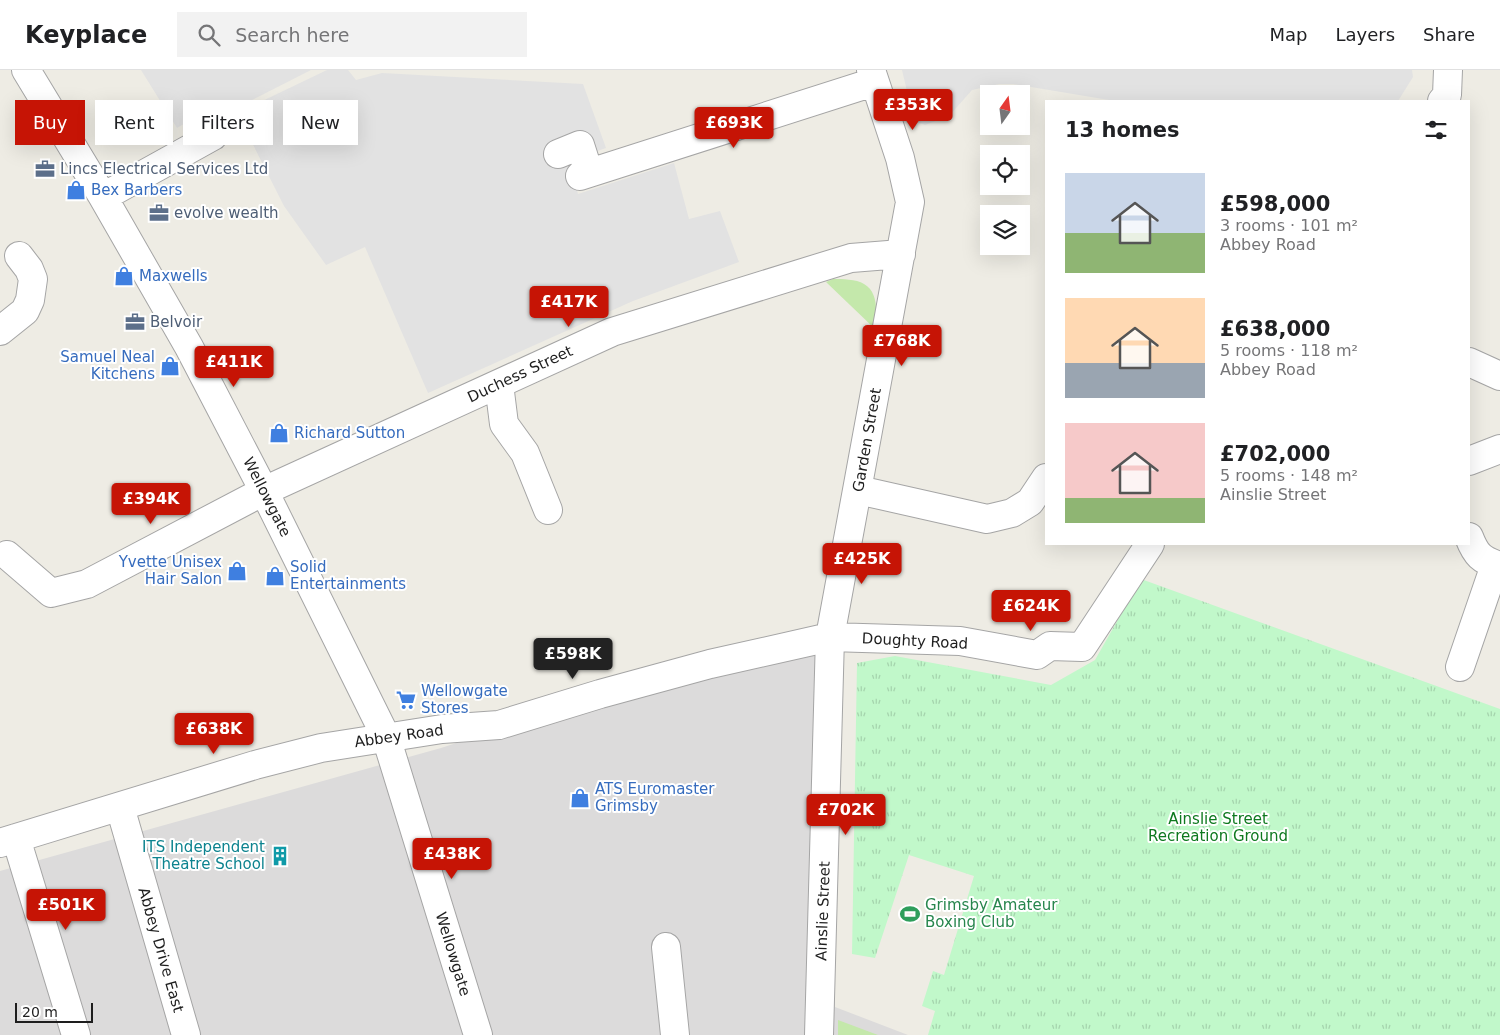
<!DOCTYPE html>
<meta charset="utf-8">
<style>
:root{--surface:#fff;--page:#f2f2f2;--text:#202124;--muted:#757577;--line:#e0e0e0;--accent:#c61405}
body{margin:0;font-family:"DejaVu Sans",sans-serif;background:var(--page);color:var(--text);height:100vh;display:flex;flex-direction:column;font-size:19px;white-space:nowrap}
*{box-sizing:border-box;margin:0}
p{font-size:16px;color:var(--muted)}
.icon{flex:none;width:28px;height:28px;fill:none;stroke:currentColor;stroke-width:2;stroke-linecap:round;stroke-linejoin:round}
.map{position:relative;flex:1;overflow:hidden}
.drawer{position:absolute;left:1045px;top:30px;width:425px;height:445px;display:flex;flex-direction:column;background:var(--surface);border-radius:0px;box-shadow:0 5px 20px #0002}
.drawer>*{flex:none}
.hud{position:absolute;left:15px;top:30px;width:475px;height:45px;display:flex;gap:10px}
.needle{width:32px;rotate:14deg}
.controls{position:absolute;left:980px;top:15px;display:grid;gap:10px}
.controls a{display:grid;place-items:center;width:50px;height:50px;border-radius:0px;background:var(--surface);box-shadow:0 5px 20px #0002;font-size:25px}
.scale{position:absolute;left:15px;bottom:12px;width:78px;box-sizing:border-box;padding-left:5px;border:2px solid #1e1e1e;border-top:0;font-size:14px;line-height:18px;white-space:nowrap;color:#1e1e1e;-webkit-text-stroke:4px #fff;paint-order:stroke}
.price{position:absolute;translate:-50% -42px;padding:0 11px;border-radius:5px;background:var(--accent);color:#fff;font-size:16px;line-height:32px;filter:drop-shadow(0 1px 2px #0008)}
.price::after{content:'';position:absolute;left:50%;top:30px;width:15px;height:11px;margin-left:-8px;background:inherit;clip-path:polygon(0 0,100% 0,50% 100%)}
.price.selected{background:#222;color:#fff}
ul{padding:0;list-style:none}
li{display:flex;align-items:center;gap:15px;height:125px;padding:0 20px}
li span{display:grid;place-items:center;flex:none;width:140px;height:100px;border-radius:0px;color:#555}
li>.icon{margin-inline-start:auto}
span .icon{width:60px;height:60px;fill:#fffc;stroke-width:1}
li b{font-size:21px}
h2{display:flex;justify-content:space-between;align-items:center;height:60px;padding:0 20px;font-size:21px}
.tag{padding:0 18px;border-radius:0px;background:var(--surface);box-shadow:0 5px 20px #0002;font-size:18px;line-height:45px}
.tag.selected{background:var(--accent);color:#fff}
header{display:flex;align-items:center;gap:30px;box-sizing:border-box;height:70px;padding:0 25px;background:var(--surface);border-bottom:1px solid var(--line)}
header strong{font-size:24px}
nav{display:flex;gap:28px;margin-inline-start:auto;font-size:18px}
.search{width:350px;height:45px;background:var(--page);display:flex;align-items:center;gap:12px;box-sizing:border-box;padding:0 18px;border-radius:0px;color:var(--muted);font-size:19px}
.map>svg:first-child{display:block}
.residential{fill:#dcdbdb}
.grass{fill:#c4e8ab}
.park{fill:url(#park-tufts)}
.parking{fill:#e2e2e2}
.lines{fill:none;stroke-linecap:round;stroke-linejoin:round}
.minor-casing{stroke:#a5a5a5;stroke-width:30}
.minor{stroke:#fff;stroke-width:28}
.labels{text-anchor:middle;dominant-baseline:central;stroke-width:4;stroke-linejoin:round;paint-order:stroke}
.service-label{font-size:15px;fill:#4e5e75;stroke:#fff;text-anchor:start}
.shop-label{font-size:15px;fill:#366cbe;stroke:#fff;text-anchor:start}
.street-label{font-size:15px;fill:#1e1e1e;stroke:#fff}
.park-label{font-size:15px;fill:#0e791f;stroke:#fff}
.culture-label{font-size:15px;fill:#0d838f;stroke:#fff;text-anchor:end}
.leisure-label{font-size:15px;fill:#27864d;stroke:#fff;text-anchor:start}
</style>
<header>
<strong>Keyplace</strong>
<div class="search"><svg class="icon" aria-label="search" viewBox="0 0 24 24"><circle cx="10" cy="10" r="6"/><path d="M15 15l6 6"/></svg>Search here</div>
<nav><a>Map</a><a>Layers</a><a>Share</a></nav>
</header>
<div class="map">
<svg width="1500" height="965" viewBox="0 0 1500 965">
<defs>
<pattern id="park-tufts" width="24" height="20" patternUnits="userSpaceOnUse" patternTransform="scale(1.25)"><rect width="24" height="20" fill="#c1f8ca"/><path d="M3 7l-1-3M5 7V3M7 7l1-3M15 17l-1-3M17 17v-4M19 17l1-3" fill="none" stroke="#a5d4ad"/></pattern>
</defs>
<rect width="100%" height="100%" fill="#eeece4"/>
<path class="residential" d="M835,550v387l73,28h-908v-164l441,-123z"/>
<path class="grass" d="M833,209c9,0 23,0 31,5 15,8 13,31 10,44l-48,-46z
M838,950l40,15h-40z"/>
<path class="park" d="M1141,509l359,130v326h-572l7,-24 -13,-5 11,-35 11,4 30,-99 -65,-21 -34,103 -23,-4 5,-291 38,-7 156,29 44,-25z"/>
<path class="parking" d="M141,0h170l-96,49 -6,-10 -32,19z
M327,0h21l8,10 26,-7 201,11 23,64 -37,13 9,33 96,-31 15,56 31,-8 19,51 -106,39 -205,92 -63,-146 -39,18 -42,-59 -47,-93z
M902,0h510l1,7 -15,24h-283l-102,-17h-14l-27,6 -23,26 -24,9 -11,-4z"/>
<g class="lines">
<defs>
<path id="minor" d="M26,0l77,127 86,150 75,144 122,246 92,298
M1442,31l5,-6 1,-25
M558,84l22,-9 9,28
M580,106l294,-94
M103,127l110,-61
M0,261l25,-20 5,-11 3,-21 -4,-10 -10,-13
M1469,292l31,14
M499,314l5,40 21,29 23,57
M1469,391l31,-12
M858,420l129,29 25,-6 18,-11 16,-24
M1469,467c7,18 12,23 31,29
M7,485l44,38 36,-9 177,-93 348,-159 239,-74 50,-4
M1460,597l35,-102
M120,737l66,228
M16,768l60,197
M0,773l255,-78 66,-17 121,-19 57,-4 101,-31 110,-30 120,-27 130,4 77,14 13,-9 32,1 68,-103
M666,877l9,88
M819,965l11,-398 80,-435 -10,-44 -29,-88"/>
</defs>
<use href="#minor" class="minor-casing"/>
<use href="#minor" class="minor"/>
</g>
<defs>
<symbol id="office-bare" viewBox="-9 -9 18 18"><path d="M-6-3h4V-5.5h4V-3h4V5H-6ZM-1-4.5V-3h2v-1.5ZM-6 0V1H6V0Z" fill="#5c6f8a" stroke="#fff" stroke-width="2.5" paint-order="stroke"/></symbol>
<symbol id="shop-bare" viewBox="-9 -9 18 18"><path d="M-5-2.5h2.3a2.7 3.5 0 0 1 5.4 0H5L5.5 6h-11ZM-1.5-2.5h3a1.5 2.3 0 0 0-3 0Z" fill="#3f7fe0" stroke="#fff" stroke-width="2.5" paint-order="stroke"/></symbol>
<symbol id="supermarket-bare" viewBox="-9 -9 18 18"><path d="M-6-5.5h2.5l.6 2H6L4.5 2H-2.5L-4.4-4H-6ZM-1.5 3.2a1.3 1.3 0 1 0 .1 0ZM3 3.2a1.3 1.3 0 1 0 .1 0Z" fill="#3f7fe0" stroke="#fff" stroke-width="2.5" paint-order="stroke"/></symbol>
<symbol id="building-bare" viewBox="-9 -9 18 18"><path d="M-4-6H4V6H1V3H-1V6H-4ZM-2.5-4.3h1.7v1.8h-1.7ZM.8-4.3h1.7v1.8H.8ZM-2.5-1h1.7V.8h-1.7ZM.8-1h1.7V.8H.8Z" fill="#0f9aa8" stroke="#fff" stroke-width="2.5" paint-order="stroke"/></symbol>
<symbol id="stadium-bare" viewBox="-9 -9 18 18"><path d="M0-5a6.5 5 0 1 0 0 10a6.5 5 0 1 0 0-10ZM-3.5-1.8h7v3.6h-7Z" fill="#2e9e5b" stroke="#fff" stroke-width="2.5" paint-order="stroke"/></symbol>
</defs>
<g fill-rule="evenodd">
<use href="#office-bare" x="31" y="85" width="28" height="28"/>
<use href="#shop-bare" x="62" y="106" width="28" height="28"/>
<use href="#office-bare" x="145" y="129" width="28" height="28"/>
<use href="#shop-bare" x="110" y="192" width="28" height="28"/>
<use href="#office-bare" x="121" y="238" width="28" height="28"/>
<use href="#shop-bare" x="156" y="282" width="28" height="28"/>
<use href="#shop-bare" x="265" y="349" width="28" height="28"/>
<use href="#shop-bare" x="223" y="487" width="28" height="28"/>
<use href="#shop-bare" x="261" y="492" width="28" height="28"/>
<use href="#supermarket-bare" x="392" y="616" width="28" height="28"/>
<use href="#shop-bare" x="566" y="714" width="28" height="28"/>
<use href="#building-bare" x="266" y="772" width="28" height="28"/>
<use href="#stadium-bare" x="896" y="830" width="28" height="28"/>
</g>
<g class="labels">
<g class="service-label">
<text x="60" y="99">Lincs Electrical Services Ltd</text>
<text x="174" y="143">evolve wealth</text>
<text x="150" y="252">Belvoir</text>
</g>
<g class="shop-label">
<text x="91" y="120">Bex Barbers</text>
<text x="139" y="206">Maxwells</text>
<text x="155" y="287" text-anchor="end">Samuel Neal<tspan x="155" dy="17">Kitchens</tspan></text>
<text x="294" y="363">Richard Sutton</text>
<text x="222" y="492" text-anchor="end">Yvette Unisex<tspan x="222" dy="17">Hair Salon</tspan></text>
<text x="290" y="497">Solid<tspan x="290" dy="17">Entertainments</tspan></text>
<text x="421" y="621">Wellowgate<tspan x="421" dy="17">Stores</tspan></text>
<text x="595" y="719">ATS Euromaster<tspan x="595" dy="17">Grimsby</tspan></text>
</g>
<g class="street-label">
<text transform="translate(520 304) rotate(-25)">Duchess Street</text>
<text transform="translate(867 370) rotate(-80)">Garden Street</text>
<text transform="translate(267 427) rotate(63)">Wellowgate</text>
<text transform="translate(915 571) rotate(3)">Doughty Road</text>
<text transform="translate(399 666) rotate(-8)">Abbey Road</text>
<text transform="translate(823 841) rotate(-88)">Ainslie Street</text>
<text transform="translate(161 880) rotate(74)">Abbey Drive East</text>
<text transform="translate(453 884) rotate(73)">Wellowgate</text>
</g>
<g class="park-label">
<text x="1218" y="749">Ainslie Street<tspan x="1218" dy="17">Recreation Ground</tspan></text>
</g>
<g class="culture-label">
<text x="265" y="777">ITS Independent<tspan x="265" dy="17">Theatre School</tspan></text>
</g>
<g class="leisure-label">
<text x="925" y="835">Grimsby Amateur<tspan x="925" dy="17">Boxing Club</tspan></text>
</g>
</g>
</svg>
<div class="controls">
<a><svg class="needle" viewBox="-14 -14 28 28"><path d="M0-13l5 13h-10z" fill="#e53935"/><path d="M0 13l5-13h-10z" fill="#757577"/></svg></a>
<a><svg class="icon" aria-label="locate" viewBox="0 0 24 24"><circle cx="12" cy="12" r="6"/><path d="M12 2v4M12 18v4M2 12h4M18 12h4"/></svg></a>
<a><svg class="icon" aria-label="layers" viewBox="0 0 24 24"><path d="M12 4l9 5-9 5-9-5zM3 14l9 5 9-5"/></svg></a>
</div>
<div class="scale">20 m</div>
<b class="price" style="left:913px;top:61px">£353K</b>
<b class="price" style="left:734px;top:79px">£693K</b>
<b class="price" style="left:569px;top:258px">£417K</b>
<b class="price" style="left:902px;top:297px">£768K</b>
<b class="price" style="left:234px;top:318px">£411K</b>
<b class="price" style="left:151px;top:455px">£394K</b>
<b class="price" style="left:862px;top:515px">£425K</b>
<b class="price" style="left:1031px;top:562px">£624K</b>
<b class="price selected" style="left:573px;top:610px">£598K</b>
<b class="price" style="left:214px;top:685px">£638K</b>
<b class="price" style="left:846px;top:766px">£702K</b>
<b class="price" style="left:452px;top:810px">£438K</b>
<b class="price" style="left:66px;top:861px">£501K</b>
<div class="hud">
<a class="tag selected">Buy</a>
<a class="tag">Rent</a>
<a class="tag">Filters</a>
<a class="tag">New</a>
</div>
<section class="drawer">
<h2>13 homes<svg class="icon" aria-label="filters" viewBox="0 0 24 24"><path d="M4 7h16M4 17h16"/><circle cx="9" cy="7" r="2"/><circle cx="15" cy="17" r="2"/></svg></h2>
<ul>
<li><span style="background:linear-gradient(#c9d6e8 60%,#8fb573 0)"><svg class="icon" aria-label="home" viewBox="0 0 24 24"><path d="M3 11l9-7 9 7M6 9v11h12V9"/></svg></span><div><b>£598,000</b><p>3 rooms · 101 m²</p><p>Abbey Road</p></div></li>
<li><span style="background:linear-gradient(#ffd9b3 65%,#9aa5b1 0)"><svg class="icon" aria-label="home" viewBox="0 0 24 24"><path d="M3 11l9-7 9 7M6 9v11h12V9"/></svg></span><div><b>£638,000</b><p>5 rooms · 118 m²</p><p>Abbey Road</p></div></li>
<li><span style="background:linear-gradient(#f6c9c9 75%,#8fb573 0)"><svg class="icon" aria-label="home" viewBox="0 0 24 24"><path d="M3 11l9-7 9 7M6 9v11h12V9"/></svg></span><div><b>£702,000</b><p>5 rooms · 148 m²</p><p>Ainslie Street</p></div></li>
</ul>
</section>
</div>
